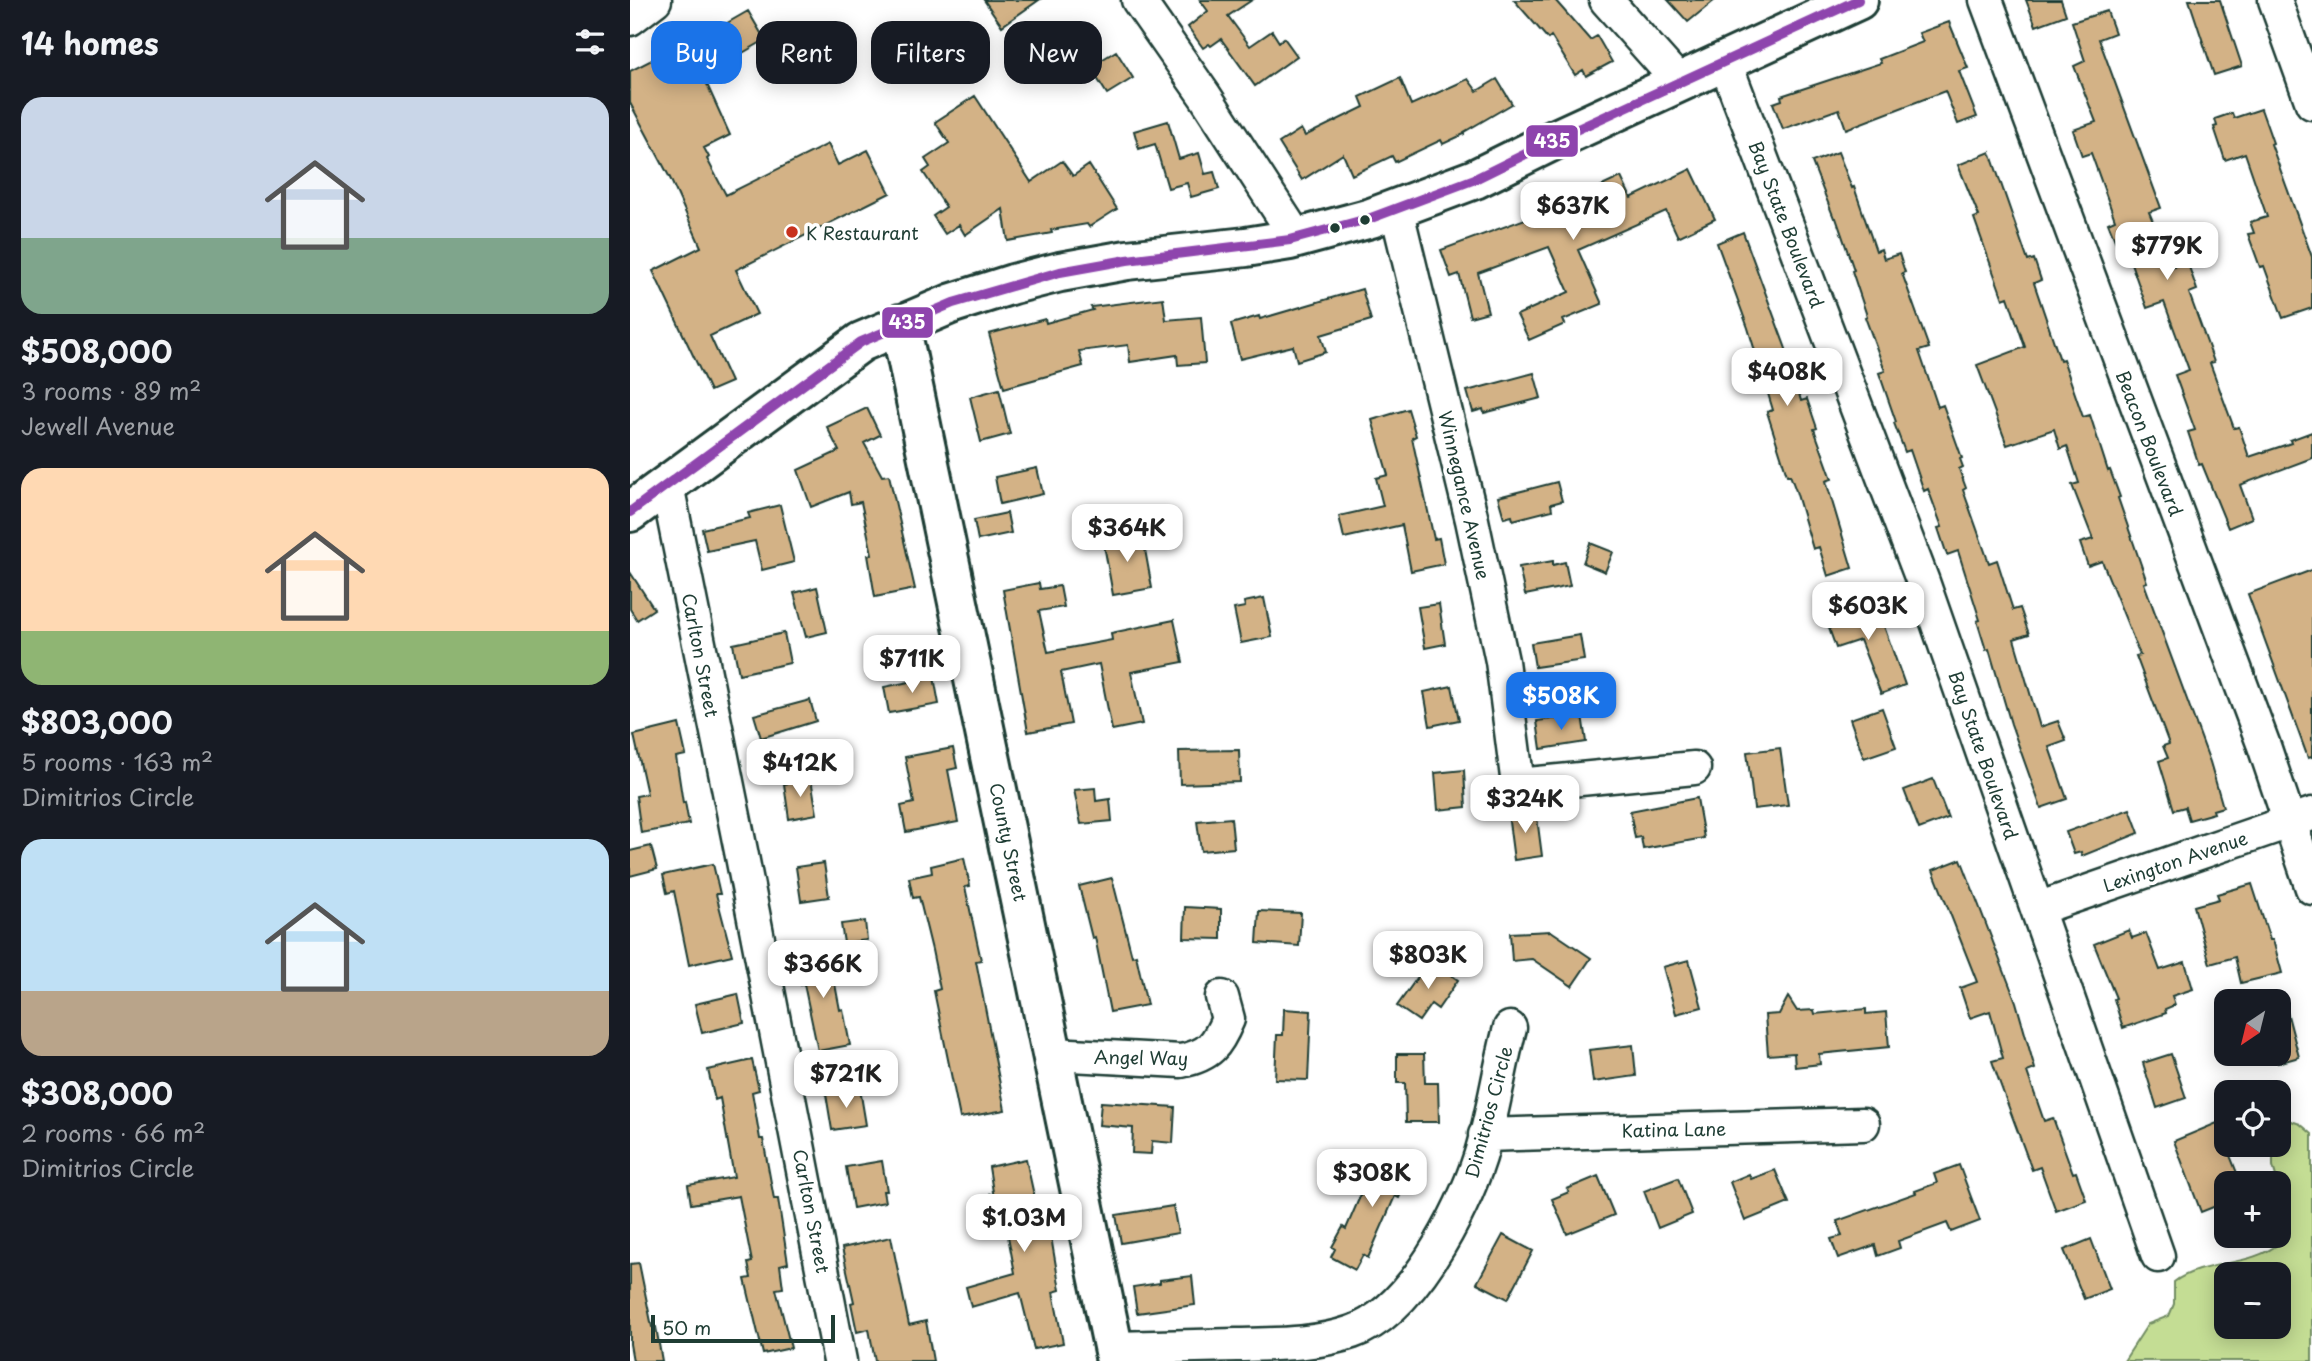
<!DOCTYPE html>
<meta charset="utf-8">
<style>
:root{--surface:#171b24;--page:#242831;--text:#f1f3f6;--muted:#9ea1a6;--accent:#1a73e8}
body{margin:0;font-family:"Playpen Sans",sans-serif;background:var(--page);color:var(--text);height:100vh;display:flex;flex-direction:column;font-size:26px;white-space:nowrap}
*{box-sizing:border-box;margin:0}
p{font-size:23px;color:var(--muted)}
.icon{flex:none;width:38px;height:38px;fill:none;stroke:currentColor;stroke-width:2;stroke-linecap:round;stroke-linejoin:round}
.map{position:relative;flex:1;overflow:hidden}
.panel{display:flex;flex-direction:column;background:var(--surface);width:630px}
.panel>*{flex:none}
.banner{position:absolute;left:21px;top:21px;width:665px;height:63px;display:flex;gap:14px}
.needle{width:46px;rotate:215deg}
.controls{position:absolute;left:1584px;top:989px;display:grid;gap:14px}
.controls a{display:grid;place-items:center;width:77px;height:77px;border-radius:14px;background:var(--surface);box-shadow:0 4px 18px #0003;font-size:35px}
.scale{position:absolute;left:21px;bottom:18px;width:184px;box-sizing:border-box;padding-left:7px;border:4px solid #1f3d34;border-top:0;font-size:19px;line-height:24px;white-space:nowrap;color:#1f3d34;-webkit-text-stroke:5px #fff;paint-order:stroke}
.price{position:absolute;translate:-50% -60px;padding:0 16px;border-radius:14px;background:#fff;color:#222;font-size:23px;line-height:46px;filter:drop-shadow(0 2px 4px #0008)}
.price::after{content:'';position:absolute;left:50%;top:42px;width:21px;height:16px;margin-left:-10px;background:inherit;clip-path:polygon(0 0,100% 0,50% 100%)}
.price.active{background:var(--accent);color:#fff}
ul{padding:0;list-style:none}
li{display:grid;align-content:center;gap:14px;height:371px;padding:0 21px}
li span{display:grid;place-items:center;height:217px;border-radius:21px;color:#555}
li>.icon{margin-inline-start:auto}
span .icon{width:126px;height:126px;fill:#fffc;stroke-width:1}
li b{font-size:30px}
h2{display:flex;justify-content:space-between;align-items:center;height:84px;padding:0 21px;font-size:30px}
.tag{padding:0 24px;border-radius:21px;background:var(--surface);box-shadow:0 4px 18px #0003;font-size:24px;line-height:63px}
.tag.active{background:var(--accent);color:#fff}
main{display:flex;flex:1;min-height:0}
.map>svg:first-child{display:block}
.green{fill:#c4dd94;stroke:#728d64;stroke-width:2;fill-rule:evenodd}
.building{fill:#d3b286;stroke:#1f3d34;stroke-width:2}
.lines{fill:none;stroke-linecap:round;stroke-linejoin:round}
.minor-casing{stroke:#1f3d34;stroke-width:37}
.major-casing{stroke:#1f3d34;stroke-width:44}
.minor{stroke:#fff;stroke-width:32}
.major{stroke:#fff;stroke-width:38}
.bus-1-casing{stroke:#fff;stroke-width:16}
.bus-1{stroke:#8e44ad;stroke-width:10}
.bus-dot{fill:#1f3d34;stroke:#fff;stroke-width:2.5}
.poi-dot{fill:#c8321e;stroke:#fff;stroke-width:2.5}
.labels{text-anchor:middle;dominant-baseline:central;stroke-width:7;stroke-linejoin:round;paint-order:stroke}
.street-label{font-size:18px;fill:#1f3d34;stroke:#fff}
.poi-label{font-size:18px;fill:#1f3d34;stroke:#fff;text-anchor:start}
.line-badge{stroke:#fff;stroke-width:2.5}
.badge-label{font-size:19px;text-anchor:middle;font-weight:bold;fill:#fff}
</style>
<main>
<section class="panel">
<h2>14 homes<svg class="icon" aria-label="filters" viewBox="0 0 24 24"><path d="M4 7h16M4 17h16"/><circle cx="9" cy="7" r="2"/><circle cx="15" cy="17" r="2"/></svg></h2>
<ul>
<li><span style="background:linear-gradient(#c9d6e8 65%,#7fa58c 0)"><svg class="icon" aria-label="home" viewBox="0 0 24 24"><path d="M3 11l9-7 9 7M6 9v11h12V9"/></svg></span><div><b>$508,000</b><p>3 rooms · 89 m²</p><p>Jewell Avenue</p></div></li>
<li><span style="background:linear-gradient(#ffd9b3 75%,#8fb573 0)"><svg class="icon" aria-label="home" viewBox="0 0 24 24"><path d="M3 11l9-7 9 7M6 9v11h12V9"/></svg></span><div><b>$803,000</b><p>5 rooms · 163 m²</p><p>Dimitrios Circle</p></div></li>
<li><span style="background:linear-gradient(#bfe0f5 70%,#b9a48a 0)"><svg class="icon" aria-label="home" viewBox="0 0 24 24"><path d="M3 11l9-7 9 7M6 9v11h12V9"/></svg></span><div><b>$308,000</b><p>2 rooms · 66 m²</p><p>Dimitrios Circle</p></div></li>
</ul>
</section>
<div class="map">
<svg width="1682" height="1361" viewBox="0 0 1682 1361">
<rect width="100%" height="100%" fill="#fff"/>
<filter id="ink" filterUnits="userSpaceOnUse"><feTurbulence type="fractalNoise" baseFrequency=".0143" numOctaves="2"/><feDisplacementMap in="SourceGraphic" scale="14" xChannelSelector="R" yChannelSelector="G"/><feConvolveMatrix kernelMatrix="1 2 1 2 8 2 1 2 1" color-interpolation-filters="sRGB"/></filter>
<g filter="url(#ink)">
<path class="green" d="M1655,1119l15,5 12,10v227h-188l24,-37 21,-8 5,-12v-22c31,-23 77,-14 107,-40l1,-45 -9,-31v-21l5,-1 1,-23zM1596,1274h52v52h-52z"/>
<path class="building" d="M354,0h55l-37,26z
M570,0h52l-24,16 22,30 22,-15 7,11 5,-4 13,18 -42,30 -34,-47 -10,7 -2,-2 -6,4 -15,-21 20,-16z
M884,0h41l35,40 7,-4 15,26 -26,14 -3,-6 -8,5 -24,-39 -3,3z
M1038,0h47l-27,22z
M1396,0h35l5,15 -30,11z
M1559,0h31l22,66 -28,9z
M118,11l17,29 -52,30 3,4 -11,6 25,55 -26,13 5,9 -2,2 19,36 102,-51 10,21 30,-15 22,43 -154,77 21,44 -47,22 21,46 -21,9 -57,-120 48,-24 -31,-69 -40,-75v-32l55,-28 2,3z
M1477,11l8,22 -16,6 62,169 -12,4 23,55 15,-6 10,29 -8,3 25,69 -4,1 24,65 5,-1 10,30 42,-14 -1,-3 22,-8v26l-72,27 12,33 -24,10 -26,-64 -3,1 -11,-33 7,-2 -20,-55 14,-5 -25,-68 -17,6 -20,-56 -6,3 -13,-32 7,-3 -24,-67 -9,3 -9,-26 23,-8 -22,-56 11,-5 -13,-39z
M1319,22l19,46 -9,3 18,46 -19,7 -13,-33 -99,38 -7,-20 -56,20 -10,-26 9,-3 -1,-4 100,-33 -2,-4 44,-17 -4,-9z
M486,51l17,27 -26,16 -17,-27z
M770,78l11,27 57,-26 9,12 20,-12 15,25 -48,28v2l-21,10 -2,-4 -46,22 -3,-6 -40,19 -9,-21 -41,26 -23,-37 22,-14 4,7 59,-29 -4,-10z
M345,96l56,86 31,-21 11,15 16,-11 28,44 -28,18 -2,-3 -36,6 1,3 -44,8 -5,-32 -38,26 -6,-10 -14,9 -12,-18 13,-9 -23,-35 7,-5 -5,-8 24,-16 -14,-21z
M1631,109l12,34 -2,1 41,113v51l-29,10 -19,-52 -4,1 -12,-33 6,-1 -4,-11 17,-5 -22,-64 -20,7 -11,-33 3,-1 -2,-7 17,-6 2,5z
M538,121l11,38 20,-6 6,21 9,-2 5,17 -28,8 -4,-14 -19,5 -13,-44 -16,5 -5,-18z
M1208,152l14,36 2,-1 22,64 5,-2 3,10 15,-5 6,18 -3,1 27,75 -10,3 19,56 5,-2 19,53 -2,1 3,8 -4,2 7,19 -3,2 26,73 8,-3 16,50 7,-2 9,26 -15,5 26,88 18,-6 8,20 -17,6 18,52 -26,9 -30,-84 -22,-75 -3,1 -9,-29 3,-1 -22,-69 -11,4 -9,-27 4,-1 -14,-38 -4,2 -14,-41 -5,2 -11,-29 2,-1 -17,-49 6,-2 -20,-54 2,-1 -15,-45 2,-1 -18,-52h-2l-22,-56z
M1360,152l38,109 6,-2 7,21 -7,3 26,77 3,-1 20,58 7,-2 18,56 2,-1 10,27 -2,1 29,84 -3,1 66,179 13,45 -10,3 1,3 -25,7 -4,-13 -11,3 -15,-49 9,-3 -5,-12 6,-2 -33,-88 4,-1 -38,-94 -14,5 -8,-23 13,-4 -21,-54 7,-2 -12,-37 -7,3 -6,-20 -47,16 -30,-80 48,-18 -17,-50 -5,2 -9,-25 -20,-56 5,-2 -21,-51z
M1061,169l24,50 -37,18 -12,-26 -88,39 24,54 -39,16 2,4 -36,16 -12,-25 52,-23 -20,-45 -71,26 10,39 -18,5 -11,-43 -8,3 -10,-27 95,-35 -1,-3 27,-12 2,4 57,-27 10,21z
M1113,232l46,125 12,44 6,-2 10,29 -3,1 18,50 -6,2 26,87 -24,8 -9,-29 -6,2 -17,-58 -6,-16h-3l-20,-63 6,-2 -25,-82 -31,-85z
M732,289l9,31 -50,15 5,17 -29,9 -4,-15 -53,13 -9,-35 28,-8 1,3z
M533,298l3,22 35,-3 4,46 -27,2 -1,-10 -47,7 -2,-17 -49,6 4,15 -79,22 -15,-54 56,-15 1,4 47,-13 -2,-3z
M904,373l7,25 -57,15 -1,-4 -10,3 -6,-21z
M369,389l11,45 -29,8 -11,-45z
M237,408l13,27 -16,8 18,33 7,-1 26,114 -40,8 -7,-42 4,-1 -11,-52 -10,2 -2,-12 -38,15 -13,-37 41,-19 -12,-24z
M778,409l8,27 -4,2 22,101 5,-1 5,26 -33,7 -9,-46 -58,13 -5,-22 44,-10 -7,-28 12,-3 -16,-55z
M407,468l6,26 -43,10 -5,-27z
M927,482l5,19 -11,3 1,6 -39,10 -1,-4 -8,2 -6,-21z
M150,505l14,57 -32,8 -7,-29 -48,10 -5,-22 48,-11 -2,-5z
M377,513l4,20 -33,7 -4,-20z
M512,533l10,55 -39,7 -10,-56z
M960,543l23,9 -8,20 -22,-9z
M923,561v4l12,-3 5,24 -45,9 -6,-28z
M1682,570v187l-4,1 -60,-164z
M0,572l24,37 -17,11 -7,-11z
M409,583l1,6 20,-3 4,21 -25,4 9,41 64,-12 -1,-7 63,-13 9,42 -52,10 11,52 -30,6 -13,-66 -38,8 10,52 -43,8 -25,-142z
M187,587l10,45 -21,5 -12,-44z
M634,598l8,39 -31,6 -7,-34 11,-2 -1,-5z
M1245,601l30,84 -24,9 -21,-54 -24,8 -11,-31z
M809,604l6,40 -20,4 -7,-41z
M154,633l6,30 -51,11 -6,-30z
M950,635l4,25 -49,7 -4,-24z
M304,677l5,27 -50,9 -5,-26z
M822,686l7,34 -29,6 -6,-34z
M180,700l6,21 -55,17 -7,-23z
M1252,708l14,39 -32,11 -14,-39z
M952,715l4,27 -45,7 -4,-28z
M49,724l7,31 -10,2 7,46 2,-1 4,22 -48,9 -5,-37 11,-2 -13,-59z
M323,748l4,20 -9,2 10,52 -52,10 -5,-26 13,-3 -9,-46z
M1150,748l8,57 -34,4 -7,-57z
M609,750l1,32 -60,2 -1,-33z
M834,770l2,37 -28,3 -3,-37z
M181,779l6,35 -28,5 -5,-35z
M1303,779l15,39 -29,11 -15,-39z
M465,788l1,13 14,-2 2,22 -31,3 -7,-34z
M1067,798l7,40 -61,11 -2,-12 -6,1 -5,-27z
M1500,809l9,24 -57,23 -1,-4 -7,2 -8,-22z
M906,810l6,46 -28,4 -6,-46z
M601,818l3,30 -33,3 -4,-30z
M21,846l6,23 -27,7v-25z
M334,858l6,28 -5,1 16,73 -5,1 29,149 -45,8 -26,-127 6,-2 -8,-39 -13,-53 -6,1 -4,-20 23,-5 -1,-7z
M1331,859l55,143 19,67 -8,3 17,49 9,-3 20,55 3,-1 10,28 -30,11 -16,-44 -8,3 -34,-92 -6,-17 11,-3 -13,-47 -20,7 -10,-30 17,-6 -44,-112z
M194,863l5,34 -28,4 -5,-34z
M83,864l7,30h-4l16,61 -43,10 -15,-74 -7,2 -4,-18z
M482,878l20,78 4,-1 11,50 -37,7 -15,-75 -3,1 -13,-52z
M1622,884l18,56h3l9,33 -41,10 -6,-26 -25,7 -16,-58 25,-7 -2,-5z
M555,907l36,2v30l-37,-1z
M629,911l42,2 -2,33 -42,-3z
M235,921l2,19 -23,3 -3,-19z
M1499,930l3,8 14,-5 14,37 25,-8 8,27 -21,7 3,9 -10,4 1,4 -43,15 -9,-29 2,-1 -22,-54z
M921,931l40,27 -19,28 -40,-27 -20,2 -2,-28z
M198,948l12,62 3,-1 7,36 -32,6 -14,-67 -3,1 -5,-31z
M800,960l28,20 -20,29 -7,-5 -12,17 -22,-15z
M1059,960l13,47 -26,7 -13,-47z
M108,994l6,29 -42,10 -7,-29z
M1158,997l9,14 17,-1 1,4 51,-5v5l20,-2 3,35 -70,7 1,10 -25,3 -1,-14 -26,2 -3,-40 14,-1z
M1655,1004l14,53 -21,6v-58z
M654,1009l27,2 -3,69 -33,-1 2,-44h6z
M1003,1045l3,31 -43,6 -4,-32z
M767,1054h27l1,29h13l1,39h-33l-1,-39h-8z
M1541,1054l15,44 -29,10 -14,-45z
M122,1060l7,30 -7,2 8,47h3l11,60h4l10,64 -8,2 3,23 -7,1 15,59 -28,6 -18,-75 6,-1 -3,-15 4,-1 -13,-66 -48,8 -3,-19 46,-8 -14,-79 -5,2 -7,-30z
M230,1089l6,36 -34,5 -6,-36z
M471,1102l74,5 -2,36 -21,-2 -1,13 -19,-1 1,-25 -34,-3z
M1587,1123l24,60h-15v19l-25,10 -27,-71z
M750,1150l33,15 -14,33 -4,-2 -27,62 -5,-3 -8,15 -24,-13 4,-8 -3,-2 11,-20 3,2z
M396,1159l11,50 9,-2 14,83 -7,2 10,51 -29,6 -14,-56 -49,14 -5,-20 49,-14 -8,-42 -9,2 -7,-38 3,3 -5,-31z
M252,1161l5,30h-4l2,11 -32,6 -7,-41z
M1329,1165l21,56 -29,11 -4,-9 -49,18 2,7 -22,8 -3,-11 -37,13 -7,-19 11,-3 -5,-15 79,-28 -1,-2 22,-8 -3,-9z
M1145,1170l14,33 -44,18 -15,-39 19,-8 2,5z
M968,1176l16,39 -47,19 -15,-35 17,-7 -2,-3z
M1048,1178l14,36 -34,14 -14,-37z
M543,1206l5,27 -57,10 -5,-28z
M873,1235l30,16 -25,48 -31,-16z
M261,1237l18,88 17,-4 7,40h-58l-6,-32 -12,3 -6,-29 3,-1 -12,-54z
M1461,1239l19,50 -26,10 -20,-49z
M9,1263l13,64h4l6,34h-29l-3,-17v-80z
M562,1276l3,29 -58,8 -4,-26 27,-4v-3z"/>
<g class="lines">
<defs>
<path id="minor" d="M508,0l67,96 92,142
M976,0l74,83
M1356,0l278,746 48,142
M1645,0l37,103
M0,19l25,-19
M1095,62l198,520 235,674
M766,208l76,312 30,141 16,124 176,-17
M37,485l74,366 99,510
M1407,909l275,-95
M423,1054l128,7c29,-6 36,-16 47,-42l-6,-22
M855,1135l378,-11
M484,1348c40,-1 81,-2 122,-3 38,-1 79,0 116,-13 59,-20 110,-119 128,-175 13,-42 19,-87 30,-129"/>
<path id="major" d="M270,324l216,1037
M0,512l231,-170 92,-39 60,-19 47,-12 67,-12 119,-13 44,-7 81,-22 104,-39 79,-39 304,-140"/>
</defs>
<use href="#minor" class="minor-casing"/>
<use href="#major" class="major-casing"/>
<use href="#minor" class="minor"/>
<use href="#major" class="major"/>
<defs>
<path id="bus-1" d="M0,512l231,-170 92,-39 107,-31 67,-12 163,-20 81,-22 104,-39 79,-39 304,-140"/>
</defs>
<use href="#bus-1" class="bus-1-casing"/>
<use href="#bus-1" class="bus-1"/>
</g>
</g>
<g class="bus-dot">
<circle cx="735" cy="220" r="6"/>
<circle cx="705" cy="228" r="6"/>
</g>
<circle class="poi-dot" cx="162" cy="232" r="7"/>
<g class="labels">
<g class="street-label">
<text transform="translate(1157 224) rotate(69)">Bay State Boulevard</text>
<text transform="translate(1520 443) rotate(69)">Beacon Boulevard</text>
<text transform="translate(835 495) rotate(77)">Winnegance Avenue</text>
<text transform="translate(71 655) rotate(79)">Carlton Street</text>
<text transform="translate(1354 755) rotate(71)">Bay State Boulevard</text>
<text transform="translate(379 842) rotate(78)">County Street</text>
<text transform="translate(1545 861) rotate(-19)">Lexington Avenue</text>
<text transform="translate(511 1057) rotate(1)">Angel Way</text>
<text transform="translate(858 1112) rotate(-75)">Dimitrios Circle</text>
<text transform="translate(1044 1129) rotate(-1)">Katina Lane</text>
<text transform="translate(182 1211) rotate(79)">Carlton Street</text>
</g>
<g class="poi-label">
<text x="176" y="232">K Restaurant</text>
</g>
</g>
<g class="line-badge">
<rect x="895" y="124" width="54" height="34" rx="7" fill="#8e44ad"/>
<rect x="251" y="306" width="53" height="33" rx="7" fill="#8e44ad"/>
</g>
<g class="badge-label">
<text x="922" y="148">435</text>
<text x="277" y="329">435</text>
</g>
</svg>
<div class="controls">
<a><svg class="needle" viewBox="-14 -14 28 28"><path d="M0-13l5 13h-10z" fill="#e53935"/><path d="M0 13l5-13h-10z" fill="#9ea1a6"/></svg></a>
<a><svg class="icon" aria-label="locate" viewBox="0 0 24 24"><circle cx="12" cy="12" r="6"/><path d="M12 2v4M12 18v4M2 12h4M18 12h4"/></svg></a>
<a>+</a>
<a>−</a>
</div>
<div class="scale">50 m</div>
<b class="price" style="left:943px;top:242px">$637K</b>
<b class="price" style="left:1537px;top:282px">$779K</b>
<b class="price" style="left:1157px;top:408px">$408K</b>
<b class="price" style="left:497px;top:564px">$364K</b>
<b class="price" style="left:1238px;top:642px">$603K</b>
<b class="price" style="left:282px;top:695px">$711K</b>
<b class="price active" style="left:931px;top:732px">$508K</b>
<b class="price" style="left:170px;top:799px">$412K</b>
<b class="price" style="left:895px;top:835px">$324K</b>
<b class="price" style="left:798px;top:991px">$803K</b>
<b class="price" style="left:193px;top:1000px">$366K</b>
<b class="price" style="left:216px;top:1110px">$721K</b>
<b class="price" style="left:742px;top:1209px">$308K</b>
<b class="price" style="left:394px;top:1254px">$1.03M</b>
<div class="banner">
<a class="tag active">Buy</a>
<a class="tag">Rent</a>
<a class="tag">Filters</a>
<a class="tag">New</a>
</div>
</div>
</main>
